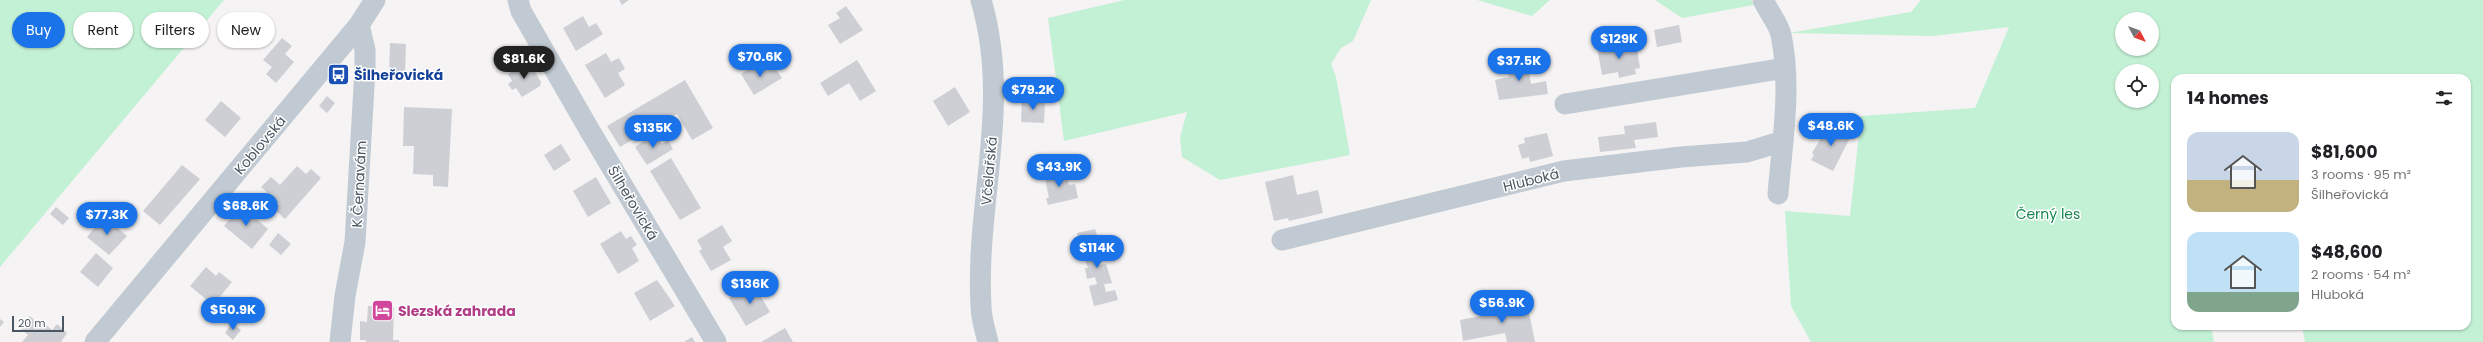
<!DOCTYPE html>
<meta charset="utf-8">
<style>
:root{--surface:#fff;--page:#f6f6f6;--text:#202124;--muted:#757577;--accent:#1a73e8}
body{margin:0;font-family:Poppins,sans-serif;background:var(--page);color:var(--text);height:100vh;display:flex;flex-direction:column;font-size:15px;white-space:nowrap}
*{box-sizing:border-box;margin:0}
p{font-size:13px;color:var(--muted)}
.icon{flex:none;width:22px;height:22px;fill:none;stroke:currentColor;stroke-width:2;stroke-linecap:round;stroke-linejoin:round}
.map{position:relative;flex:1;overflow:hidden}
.panel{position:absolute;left:2171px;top:74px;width:300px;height:256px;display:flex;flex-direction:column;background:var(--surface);border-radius:12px;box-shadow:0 1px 3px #0004}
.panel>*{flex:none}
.guide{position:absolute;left:12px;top:12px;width:380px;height:36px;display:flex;gap:8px}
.needle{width:26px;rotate:131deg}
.buttons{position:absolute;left:2115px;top:12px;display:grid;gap:8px}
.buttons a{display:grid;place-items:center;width:44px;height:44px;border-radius:50%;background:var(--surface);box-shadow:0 1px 3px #0004;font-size:20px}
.scale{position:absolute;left:12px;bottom:10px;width:52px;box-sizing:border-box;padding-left:4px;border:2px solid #4a5661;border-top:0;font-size:11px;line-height:14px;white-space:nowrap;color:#4a5661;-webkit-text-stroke:3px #fff;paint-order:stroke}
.price{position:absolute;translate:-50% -34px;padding:0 9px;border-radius:14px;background:var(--accent);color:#fff;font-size:13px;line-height:26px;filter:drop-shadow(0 1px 2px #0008)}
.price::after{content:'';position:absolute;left:50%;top:24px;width:12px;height:9px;margin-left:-6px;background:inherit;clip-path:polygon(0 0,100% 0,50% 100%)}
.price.on{background:#222;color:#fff}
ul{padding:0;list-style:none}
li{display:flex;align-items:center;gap:12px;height:100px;padding:0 16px}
li span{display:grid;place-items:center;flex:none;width:112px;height:80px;border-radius:12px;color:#555}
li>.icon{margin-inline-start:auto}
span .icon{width:48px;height:48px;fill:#fffc;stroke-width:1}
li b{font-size:17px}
h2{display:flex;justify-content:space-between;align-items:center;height:48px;padding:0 16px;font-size:17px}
.chip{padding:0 14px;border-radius:18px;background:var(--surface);box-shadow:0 1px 3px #0004;font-size:14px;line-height:36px}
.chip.on{background:var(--accent);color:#fff}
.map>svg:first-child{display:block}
.green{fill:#c3f1d5;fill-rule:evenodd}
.building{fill:#cdcfd5}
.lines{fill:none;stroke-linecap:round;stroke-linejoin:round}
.minor{stroke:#c1cad2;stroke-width:21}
.labels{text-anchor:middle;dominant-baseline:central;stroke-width:3;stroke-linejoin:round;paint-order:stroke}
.transit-label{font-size:14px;font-weight:bold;fill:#164399;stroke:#fff;text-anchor:start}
.street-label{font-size:14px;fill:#4a5661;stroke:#fff}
.park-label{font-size:14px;fill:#17864f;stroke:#fff}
.hotel-label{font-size:14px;font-weight:bold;fill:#b23c85;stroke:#fff;text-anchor:start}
</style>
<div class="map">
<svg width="2483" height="342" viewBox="0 0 2483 342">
<rect width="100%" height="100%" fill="#f5f3f3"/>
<path class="green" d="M0,0h224l-224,267z
M1124,0h247l-18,41 -12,7 -10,16 5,13 14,78 -130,25 -38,-23 -2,-20 7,-25 -123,29 -16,-123z
M1477,0h73l-18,16z
M1655,0h96l3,5 -72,13z
M1921,0h562v342h-178l-3,-16h165v-248h-292v248h36l3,16h-403l-20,-36 -6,-95 65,5 11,-100 114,-8 34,-81 -76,9 -144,-3 122,-21zM2122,19h30v30h-30zM2122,71h30v30h-30z"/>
<path class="building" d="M619,0h10l-7,5z
M846,6l17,24 -23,14 -12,-19 12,-7 -4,-5z
M583,16l6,11 7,-4 7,11 -27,17 -13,-23z
M1679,25l3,17 -25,5 -3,-17z
M282,38l10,8 -7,8 9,8 -18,21 -10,-9 6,-7 -9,-7z
M390,43l16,1 -1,32 -16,-1z
M1618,43v4l18,-4 4,25 -5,1 1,5 -17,4 -1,-6 -16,3 -5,-28z
M606,53l5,9 8,-4 6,11 -7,4 7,12 -20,13 -20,-33z
M1526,56l5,28 15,-3 2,13 -49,6 -4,-20 14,-3 -3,-17z
M857,60l19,31 -16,10 -11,-18 -21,13 -8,-13z
M762,61l5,10 7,-4 8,11 -28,17 -13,-21z
M529,62l12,20 -1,4 -18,11 -6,-9 -4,2 -4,-6 4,-3 -4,-7z
M685,80l28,48 -21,12 -15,-26 -57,33 -13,-21z
M955,87l15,25 -22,14 -15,-25z
M327,96l8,7 -8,10 -8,-7z
M1022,100h23l-1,23 -23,-1z
M221,101l20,17 -16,19 -20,-17z
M404,107l48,2 -4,78 -15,-1v-11l-20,-1 1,-28h-11z
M1656,122l2,15 -24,3 2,8 -36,4 -2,-15 27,-3 -1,-8z
M1830,123l22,11 -19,37 -22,-11 3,-5 -2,-2z
M1547,133l6,23 -23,6 -1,-5 -7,2 -4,-14 7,-2 -1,-5z
M656,134l6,10 6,-4 5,9 -26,16 -12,-18z
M561,144l10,16 -17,11 -10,-16z
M671,158l30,50 -21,12 -30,-49z
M182,165l18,14 -40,46 -17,-14z
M297,166l9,8 5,-5 10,9 -36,41 -11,-10 5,-5 -18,-17 10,-10 9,8z
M1065,169l4,16 6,-1 3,14 -30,7 -2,-7h3l-5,-24z
M1293,175l4,20 21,-5 5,23 -34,8 -1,-3 -14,3 -9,-39z
M596,177l15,26 -23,14 -15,-26z
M241,206l27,23 -16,20 -28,-23z
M56,207l13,11 -6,7 -13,-11z
M104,217l23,19 -18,19 -22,-18z
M722,225l10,16 -9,6 8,13 -20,11 -12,-20 3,-2 -5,-9z
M1095,229l9,27 -7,2 1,7 8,-1 6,19 -8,1 2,8 9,-2 3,10 -24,6 -5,-20 8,-2 -2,-7 -8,2 -2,-11h3l-7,-18 8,-1 -2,-8 -7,2 -3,-10z
M621,231l5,8 5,-3 6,9 -5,3 7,13 -21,13 -18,-30z
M278,233l13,11 -10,11 -12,-10z
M96,253l17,15 -15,19 -18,-15z
M206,267l10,9 3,-4 13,10 -19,23 -23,-19z
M657,280l18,26 -25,15 -16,-28z
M753,283l17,29 -24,14 -17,-28z
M1526,298l9,44h-28l-2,-9 -42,8 -3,-21 42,-8 -2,-9z
M368,306l26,1 -1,33h6v2h-33v-2h-6v-19l7,1z
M30,316l8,7 2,-3 12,10 5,-6 10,9 -6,9h-39l6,-7 -8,-7z
M0,319l4,3 -4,5z
M232,323l9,7 -8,10 -8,-7z
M785,328l8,14h-32z
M692,337l3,5h-11z"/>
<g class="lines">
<path class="minor" d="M518,0l3,11 69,120 126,211
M981,0c31,106 -6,202 0,306 0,12 4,24 7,36
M1763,0c5,11 16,24 18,35 11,52 1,108 -3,159
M1565,104l220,-36
M1282,240l282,-69 117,-14 66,-5 36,-11
M95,342l264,-317 16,-25
M340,342l5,-46 10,-54 10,-173v-19l-6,-25"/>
</g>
<defs>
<symbol id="bus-square" viewBox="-11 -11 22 22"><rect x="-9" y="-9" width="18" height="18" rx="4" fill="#1a4fb4" stroke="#fff"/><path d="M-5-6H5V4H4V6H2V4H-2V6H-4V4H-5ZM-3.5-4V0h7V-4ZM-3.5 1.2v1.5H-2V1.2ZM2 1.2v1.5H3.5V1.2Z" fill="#fff"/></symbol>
<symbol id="hotel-square" viewBox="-11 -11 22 22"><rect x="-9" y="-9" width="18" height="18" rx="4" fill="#d1479c" stroke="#fff"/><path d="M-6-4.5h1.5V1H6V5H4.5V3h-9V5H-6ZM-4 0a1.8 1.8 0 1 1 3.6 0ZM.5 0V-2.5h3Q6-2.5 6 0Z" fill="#fff"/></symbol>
</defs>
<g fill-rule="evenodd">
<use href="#bus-square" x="326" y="62" width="25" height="25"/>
<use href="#hotel-square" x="370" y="298" width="25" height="25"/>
</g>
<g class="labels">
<g class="transit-label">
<text x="354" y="75">Šilheřovická</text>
</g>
<g class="street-label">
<text transform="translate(260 145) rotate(-50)">Koblovská</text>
<text transform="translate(989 171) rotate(-85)">Včelařská</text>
<text transform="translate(1531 180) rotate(-14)">Hluboká</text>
<text transform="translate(359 184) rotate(-87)">K Černavám</text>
<text transform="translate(633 203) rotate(59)">Šilheřovická</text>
</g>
<g class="park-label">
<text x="2048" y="214">Černý les</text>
</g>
<g class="hotel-label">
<text x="398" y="311">Slezská zahrada</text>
</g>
</g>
</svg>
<div class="buttons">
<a><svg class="needle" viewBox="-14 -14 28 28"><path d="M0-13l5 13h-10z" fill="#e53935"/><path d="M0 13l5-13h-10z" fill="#757577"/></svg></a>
<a><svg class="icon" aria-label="locate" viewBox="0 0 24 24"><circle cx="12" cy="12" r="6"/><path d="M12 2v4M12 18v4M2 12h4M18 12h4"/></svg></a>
</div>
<div class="scale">20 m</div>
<b class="price" style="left:1619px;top:60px">$129K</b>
<b class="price" style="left:760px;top:78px">$70.6K</b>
<b class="price on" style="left:524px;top:80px">$81.6K</b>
<b class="price" style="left:1519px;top:82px">$37.5K</b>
<b class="price" style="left:1033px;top:111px">$79.2K</b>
<b class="price" style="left:1831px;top:147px">$48.6K</b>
<b class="price" style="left:653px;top:149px">$135K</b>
<b class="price" style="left:1059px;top:188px">$43.9K</b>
<b class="price" style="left:246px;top:227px">$68.6K</b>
<b class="price" style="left:107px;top:236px">$77.3K</b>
<b class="price" style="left:1097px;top:269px">$114K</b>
<b class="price" style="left:750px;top:305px">$136K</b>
<b class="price" style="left:1502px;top:324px">$56.9K</b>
<b class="price" style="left:233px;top:331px">$50.9K</b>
<div class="guide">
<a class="chip on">Buy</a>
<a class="chip">Rent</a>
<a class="chip">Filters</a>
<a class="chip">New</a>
</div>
<section class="panel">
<h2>14 homes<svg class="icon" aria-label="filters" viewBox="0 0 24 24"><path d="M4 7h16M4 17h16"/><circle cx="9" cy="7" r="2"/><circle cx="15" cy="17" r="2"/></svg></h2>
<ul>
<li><span style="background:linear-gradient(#c9d6e8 60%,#c2b280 0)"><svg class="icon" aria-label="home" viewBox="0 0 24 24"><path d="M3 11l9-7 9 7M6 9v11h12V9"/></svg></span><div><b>$81,600</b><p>3 rooms · 95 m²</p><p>Šilheřovická</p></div></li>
<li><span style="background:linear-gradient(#bfe0f5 75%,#7fa58c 0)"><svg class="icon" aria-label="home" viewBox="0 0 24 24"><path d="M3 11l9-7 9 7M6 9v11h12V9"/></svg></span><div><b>$48,600</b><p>2 rooms · 54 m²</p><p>Hluboká</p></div></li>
</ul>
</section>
</div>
